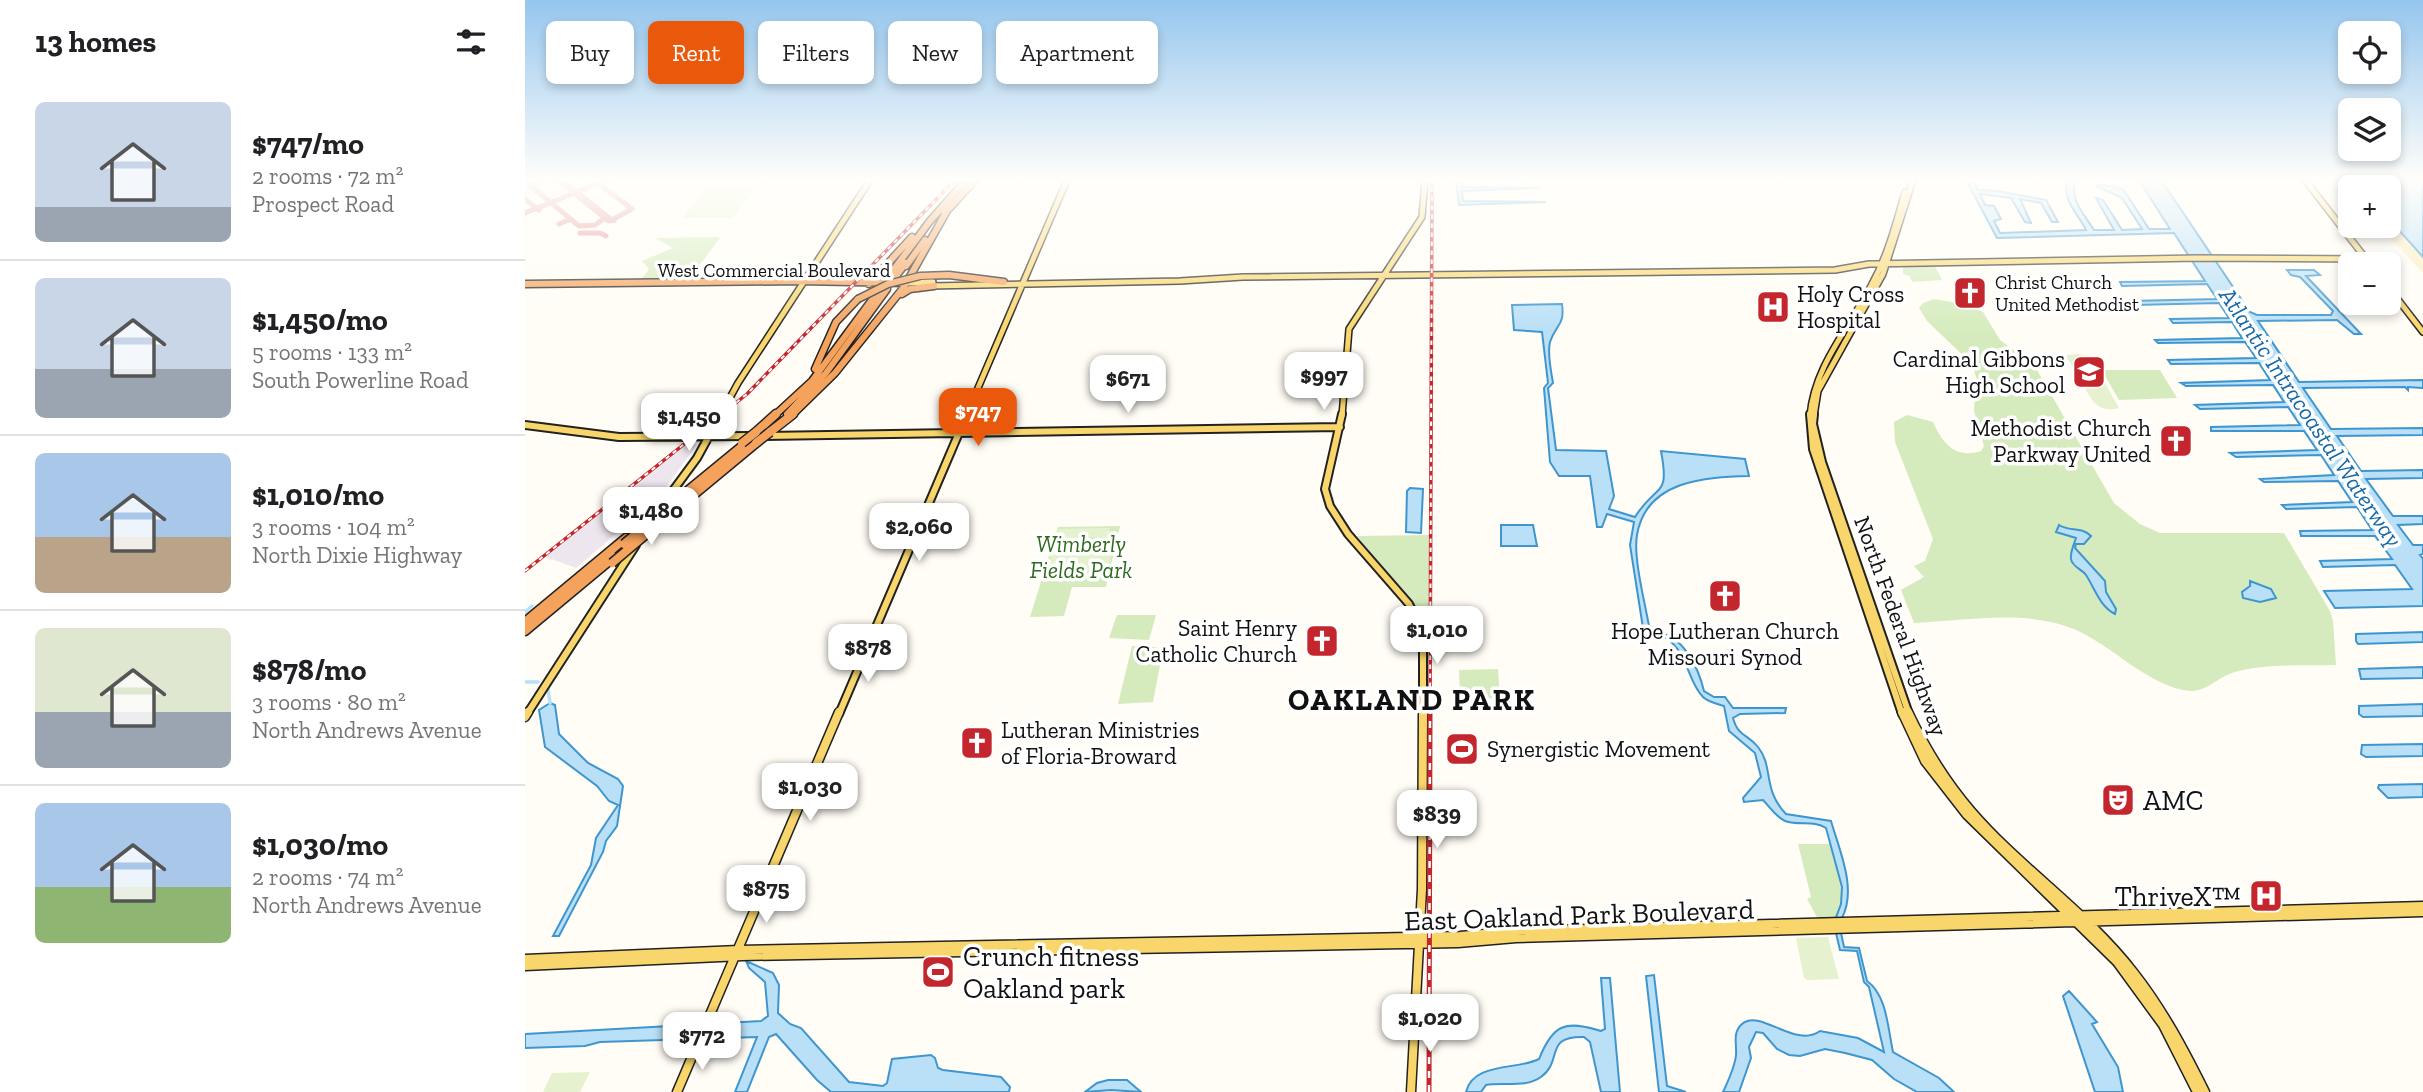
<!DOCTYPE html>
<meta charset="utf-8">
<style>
:root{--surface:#fff;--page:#f2f2f2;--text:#202124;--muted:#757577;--line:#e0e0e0;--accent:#ea580c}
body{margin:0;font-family:"Zilla Slab",serif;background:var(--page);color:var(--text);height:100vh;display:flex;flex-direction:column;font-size:26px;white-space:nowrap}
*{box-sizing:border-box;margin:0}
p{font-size:23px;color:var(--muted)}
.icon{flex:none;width:38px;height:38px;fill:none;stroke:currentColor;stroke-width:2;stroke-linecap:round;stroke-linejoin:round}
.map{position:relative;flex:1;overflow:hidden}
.details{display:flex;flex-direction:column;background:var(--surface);width:525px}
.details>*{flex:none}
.guide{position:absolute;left:21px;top:21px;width:665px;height:63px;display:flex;gap:14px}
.tools{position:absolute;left:1813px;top:21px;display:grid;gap:14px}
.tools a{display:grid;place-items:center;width:63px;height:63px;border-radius:10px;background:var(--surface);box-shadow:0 4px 10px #0003;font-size:35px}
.price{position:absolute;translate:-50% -60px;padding:0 16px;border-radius:14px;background:#fff;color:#222;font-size:23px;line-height:46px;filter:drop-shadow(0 2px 4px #0008)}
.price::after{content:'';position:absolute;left:50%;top:42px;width:21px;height:16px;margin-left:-10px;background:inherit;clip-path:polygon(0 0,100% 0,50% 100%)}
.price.active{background:var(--accent);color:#fff}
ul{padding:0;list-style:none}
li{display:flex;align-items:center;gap:21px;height:175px;padding:0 35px}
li+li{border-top:2px solid var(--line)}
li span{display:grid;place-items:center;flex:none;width:196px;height:140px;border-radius:10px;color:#555}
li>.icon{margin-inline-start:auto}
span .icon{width:84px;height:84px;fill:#fffc;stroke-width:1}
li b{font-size:30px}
h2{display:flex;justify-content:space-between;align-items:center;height:84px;padding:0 35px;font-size:30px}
.tag{padding:0 24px;border-radius:10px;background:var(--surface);box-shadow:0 4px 10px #0003;font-size:24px;line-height:63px}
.tag.active{background:var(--accent);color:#fff}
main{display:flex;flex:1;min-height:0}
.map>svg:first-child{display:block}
.industrial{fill:#eee6ef}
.green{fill:#d5ebbd}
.sand{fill:#fbeec1}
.pitch{fill:#e6f2cf}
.water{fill:#b9e0f7;stroke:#3f96cf;stroke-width:2}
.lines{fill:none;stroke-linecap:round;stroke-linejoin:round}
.canal{stroke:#b9e0f7;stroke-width:3.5}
.taxiway{stroke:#e29292;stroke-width:5}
.runway{fill:#e29292;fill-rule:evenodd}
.major-far2-casing{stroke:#222;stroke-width:8}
.major-far1-casing{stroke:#222;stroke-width:10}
.major-casing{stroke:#222;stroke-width:11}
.highway-far1-casing{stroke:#222;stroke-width:9}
.highway-casing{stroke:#222;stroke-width:11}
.major-far2{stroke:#f9d66b;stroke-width:5}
.major-far1{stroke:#f9d66b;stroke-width:6}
.major{stroke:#f9d66b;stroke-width:8}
.highway-far1{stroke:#f5a25d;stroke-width:6}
.highway{stroke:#f5a25d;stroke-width:8}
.rail-far1-casing{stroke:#c4262e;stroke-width:3.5}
.rail-casing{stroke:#c4262e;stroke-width:5}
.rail-far1{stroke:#fff;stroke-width:2;stroke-dasharray:4.5;stroke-linecap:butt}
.rail{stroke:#fff;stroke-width:2.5;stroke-dasharray:7;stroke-linecap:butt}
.highway-bridge-far1-casing{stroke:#222;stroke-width:9;stroke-linecap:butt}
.highway-bridge-casing{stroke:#222;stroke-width:11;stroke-linecap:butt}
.highway-bridge-far1{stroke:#f5a25d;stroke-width:6}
.highway-bridge{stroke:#f5a25d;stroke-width:8}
.labels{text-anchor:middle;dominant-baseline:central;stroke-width:7;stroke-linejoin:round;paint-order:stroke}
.far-street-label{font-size:19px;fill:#111;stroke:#fff}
.far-poi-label{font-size:19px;fill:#111;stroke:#fff;text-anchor:start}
.poi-label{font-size:23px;fill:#111;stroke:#fff;text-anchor:start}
.park-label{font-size:23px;font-style:italic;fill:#2f6b1f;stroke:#fff}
.street-label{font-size:23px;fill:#111;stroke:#fff}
.water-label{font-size:24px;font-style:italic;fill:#1768a6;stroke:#fff}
.near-poi-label{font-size:28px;fill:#111;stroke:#fff;text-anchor:start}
.near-street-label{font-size:28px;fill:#111;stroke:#fff}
.district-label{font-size:30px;font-weight:bold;letter-spacing:2px;fill:#111;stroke:#fff}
</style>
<main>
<section class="details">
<h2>13 homes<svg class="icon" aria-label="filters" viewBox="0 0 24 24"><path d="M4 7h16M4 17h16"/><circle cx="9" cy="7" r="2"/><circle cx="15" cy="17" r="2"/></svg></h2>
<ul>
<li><span style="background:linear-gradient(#c9d6e8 75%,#9aa5b1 0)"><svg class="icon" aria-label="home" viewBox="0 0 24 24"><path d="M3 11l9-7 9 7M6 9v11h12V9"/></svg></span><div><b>$747/mo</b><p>2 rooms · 72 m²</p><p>Prospect Road</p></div></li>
<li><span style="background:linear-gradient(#c9d6e8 65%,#9aa5b1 0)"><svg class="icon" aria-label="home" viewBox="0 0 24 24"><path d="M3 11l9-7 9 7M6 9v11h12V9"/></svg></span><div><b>$1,450/mo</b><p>5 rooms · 133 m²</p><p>South Powerline Road</p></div></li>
<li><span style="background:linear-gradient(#a9c7e8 60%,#b9a48a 0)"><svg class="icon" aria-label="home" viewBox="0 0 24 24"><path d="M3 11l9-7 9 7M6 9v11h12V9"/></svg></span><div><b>$1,010/mo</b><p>3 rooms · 104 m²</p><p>North Dixie Highway</p></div></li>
<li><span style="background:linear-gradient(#dfe7d0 60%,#9aa5b1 0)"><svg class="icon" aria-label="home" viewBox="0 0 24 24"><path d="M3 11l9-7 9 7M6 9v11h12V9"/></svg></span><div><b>$878/mo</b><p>3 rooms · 80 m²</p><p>North Andrews Avenue</p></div></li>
<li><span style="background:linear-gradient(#a9c7e8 60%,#8fb573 0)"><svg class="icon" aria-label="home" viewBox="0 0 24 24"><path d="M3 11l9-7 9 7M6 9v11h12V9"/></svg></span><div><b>$1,030/mo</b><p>2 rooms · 74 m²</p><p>North Andrews Avenue</p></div></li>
</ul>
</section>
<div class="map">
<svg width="1898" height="1092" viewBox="0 0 1898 1092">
<rect width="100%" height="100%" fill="#fffdf5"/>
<path class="industrial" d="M163,444h8v2l-39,53 -81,69 -30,-11z"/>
<path class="green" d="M130,238l64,-1 1,1 -31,41 -48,1 8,-11 -7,-8 31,-13z
M1410,266l7,14 -30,2 -2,-6 -7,-2v-7z
M1409,299l29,5 20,8 17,28 34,25 80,138 26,21 20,9h124l46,78 3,10 3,44c-33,1 -70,-2 -101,7 -14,3 -29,20 -44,19 -41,-3 -79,-46 -117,-62 -49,-20 -109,-8 -160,-6l-13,-33 23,-13 -10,-11 11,-5 8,-22 -38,-97 -1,-20 13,-7 26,7c10,22 22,37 48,29l3,-5 -10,-35 2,-34 -4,-13 -45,-43 -8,-13 4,-5z
M1579,370h56l17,28 -58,2 -15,-26z
M595,526l-14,61h-34l-8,29 -34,1 28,-90z
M904,535l1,97h-3l-8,-20 -62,-76z
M592,615h39l-7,25 -40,-2z
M607,646l25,1 5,5 -4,7 2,6 -7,37 -35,2z
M973,669l2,29h-40l-1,-28z
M1273,844h32l12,43 -1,17 -6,16 -17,-1 -11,-20 4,-2z"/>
<path class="sand" d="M1864,219l34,38v16l-35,-37 2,-1 -8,-9h7z"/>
<path class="pitch" d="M182,188h49l-23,30h-51z
M1554,354l17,3 7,12 -26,4 -12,-18z
M1564,375l14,5 16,28c-22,6 -28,-9 -38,-27l2,-5z
M585,528l-2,9 -51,1 2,-9z
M589,542l-8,35 -63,1 13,-35z
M1303,937l11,42 -31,1 -4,-2 -8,-40z
M65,1072l-10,20h-37l9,-19z"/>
<path class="water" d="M931,180h6v7l77,1 -77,3 1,10 83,1 -87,3z
M1441,180h6l6,10 19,1 49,9 12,22h-6l-11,-19 -21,-4 11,24 -6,-1 -14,-24 -31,-4 5,11 9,1 7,13 -7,2 6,12 86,-3c-7,-15 -26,-32 -18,-50h8c-8,19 9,35 18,50h20l-18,-32 7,2 19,30 20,-1 -20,-31 -26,-12 3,-2 24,5 26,40h21l-31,-49h22l89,132 7,3h74l2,-4 -33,-34 -9,-2 -4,-5h27l6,5 -14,1 55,58h-7l-17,-14 -79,1 41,61 124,-2v8l-15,-1v3l-3,-3 -102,1 28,41 92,-1v7l-86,1 24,35 62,-1v8l-57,1 27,37h30v8l-25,1 15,20h10v9l-3,1 3,4v47l-88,2 -11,-17 88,-2 -17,-24 -72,2 -3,-6 72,-2 -17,-23h-74l-1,-5 72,-1 -15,-23 -71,2 -4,-4 70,-3 -14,-21 -74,1 -4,-3 74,-4 -13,-20 -85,2 -6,-4 87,-3 -13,-19h-93v-4l89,-2 -12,-18 -88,2 -5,-4 89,-3 -11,-17 -87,1 -5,-3 89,-3 -11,-17 -88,1 -3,-4 88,-2 -11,-16 -87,1 -3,-3 87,-2 -10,-16 -59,1 -3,-4 59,-1 -10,-15 -85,2 -3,-4 86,-2 -10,-15 -85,2 -2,-4 85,-1 -31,-48 -177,5z
M1831,180h67v77l-34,-38v-32h-27z
M1037,304c3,22 -6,20 -12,38 -3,12 1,28 3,41l-5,5 8,62 50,1 8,45 -5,13 26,8c22,-35 35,-18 26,-66l84,8 4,17c-43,1 -103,4 -112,59 -4,22 8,68 12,91l8,4 -14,-2 -13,-83 4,-23 -27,-8 -5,13h-5l-7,-51h-31l-9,-14 -6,-74 4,-5 -6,-51 -28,-2 -2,-25z
M885,488l13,1 -2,44 -15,-1 1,-41z
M976,525h32l4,21h-36z
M1534,525c11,7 22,1 32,11l-7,8h-8l-1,4 30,33 1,11 10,17 -1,5c-15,-7 -21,-27 -29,-39 -4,-6 -14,-8 -15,-16 -1,-7 3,-15 5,-21l-20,-6z
M1725,581l21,8 5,9 -16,4 -17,-4 -1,-6 8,-6z
M1898,632v10l-65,2 -2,-3v-7z
M1131,633c27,0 43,37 48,58l10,6h11l8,11h53l-1,5 -45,1 -7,4c5,19 15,16 25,29 16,20 4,42 28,67l45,7c9,31 26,68 11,97l-7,2 6,-16 1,-17 -16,-59c-12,-8 -27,-2 -41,-7 -10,-5 -15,-14 -22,-21l-19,2 -1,-4 18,-21 -6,-24 -26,-22 -5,-25c-7,-2 -16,-4 -21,-9 -18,-18 -14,-52 -47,-64z
M1898,667v11l-62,1 -2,-10z
M25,703l5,2 4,29 29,29 30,16 5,7 -6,40 -11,15 -3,11 -44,84h-6l38,-71 5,-27 22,-33 -9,-4 -12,-15 -52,-39 -6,-37z
M1898,704v12l-60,1 -4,-3v-8z
M1898,744v12l-57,1 -5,-3 1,-9z
M1898,784v13l-35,1 -10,-10 1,-3z
M1311,933h5l3,14 15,1 8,33c20,14 21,48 26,71l46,26 15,14h-37l-23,-13 -22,-19 -27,-7 -20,-4 -25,7 -11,-1 -12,-6 -14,-16 -7,-1 -7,15 2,11 -12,34h-16c5,-11 12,-25 13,-37 1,-11 -4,-22 6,-31 18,-16 53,25 78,7l38,7 26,14 -15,-65 -5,-5 -7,-31 -17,-1z
M221,961l27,12 6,12 -1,28 12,11 11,4 48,54 34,4 4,-3 5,-24 39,-4 4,3 3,10 5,2 58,7 9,10 -1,5h-178l-14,-12 -41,-46 -7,3 -22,55h-12l22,-55 -157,5 -15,4 -60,2v-14l236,-13 7,-5 -3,-34 -16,-14z
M1129,975l13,111 19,6h-27l-13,-116z
M1076,978h9l10,114h-19l-11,-50 -6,-5c-41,-1 -20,23 -43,40 -15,11 -38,5 -55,8l-5,7h-15c7,-30 52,-22 73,-33 14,-35 26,-39 62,-28l4,-2z
M1544,991l28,31 -5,2 26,43 5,25h-28l-32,-96z
M583,1080h19l14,12 -30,-2 -26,2 12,-9z"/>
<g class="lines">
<path class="canal" d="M0,612l7,-6
M0,682h13
M23,689l2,14"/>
<path class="taxiway" d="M0,181l54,45 16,-1 11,-8
M74,184l33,25 -22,12
M5,186l14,-6
M0,199l14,11
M0,213l82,-33
M34,224l12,-5
M55,233h20l6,3"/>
<path class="runway" d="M29,180h12l51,41 -2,2h-8z"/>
<defs>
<path id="major-far2" d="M1780,180l65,84
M381,283l27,-1
M405,286l250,-5 63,-4 592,-7 34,-6 329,-6 168,1
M1864,288l34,44
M185,416l6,-5
M190,416l7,-14
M195,416l18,-33 132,-203
M441,416l101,-236
M817,416l7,-87 73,-112 3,-37
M1285,416c4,-50 40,-89 62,-132 16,-29 24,-61 33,-92
M1289,416l4,-25 65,-117 30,-94"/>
<path id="major-far1" d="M817,414l-17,75 5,17 18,28 61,70 14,28v82
M1285,414l3,35 89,265
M1289,414l-1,10 9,38 87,252
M186,423l5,-9
M0,425l94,12 131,-1
M240,436l575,-9
M158,437l29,-23
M130,515l42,-57 24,-44
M2,714l109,-169
M314,714l128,-300"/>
<path id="major" d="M1377,712l23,49 42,54 150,147 46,63 34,67
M1383,712c17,36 37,69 63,99 50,58 116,101 163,162 29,37 50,77 71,119
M0,717l3,-5
M0,959l214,-9 721,-14 56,-5 907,-25
M0,966l217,-10 716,-13 58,-5 907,-26
M152,1092l162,-380
M886,1092l11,-203 1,-177"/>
<path id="highway-far1" d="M420,213l30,-33
M381,266l19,-26
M395,276l29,-1 55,7
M361,280l44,-59 36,-41
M368,280l13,-17
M0,284l273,-3 108,2
M344,284l43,-47
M377,294l8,-5 24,-3
M290,369l21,-47 22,-23
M262,414l39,-41 61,-84
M249,416l38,-35 68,-92
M266,416l44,-43 69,-86 44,-78"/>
<path id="highway" d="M231,432l20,-18
M245,432l23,-18
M143,507l78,-64
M132,525l99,-82
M0,622l101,-84
M0,631l89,-74"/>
</defs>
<use href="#major-far2" class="major-far2-casing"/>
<use href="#major-far1" class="major-far1-casing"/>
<use href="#major" class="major-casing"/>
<use href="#highway-far1" class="highway-far1-casing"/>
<use href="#highway" class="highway-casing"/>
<use href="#major-far2" class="major-far2"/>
<use href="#major-far1" class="major-far1"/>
<use href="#major" class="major"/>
<use href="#highway-far1" class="highway-far1"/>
<use href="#highway" class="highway"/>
<defs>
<path id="rail-far1" d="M0,571l222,-177 208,-214
M905,714l2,-534"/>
<path id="rail" d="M904,1092l1,-380"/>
</defs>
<use href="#rail-far1" class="rail-far1-casing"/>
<use href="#rail" class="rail-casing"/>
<use href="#rail-far1" class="rail-far1"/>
<use href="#rail" class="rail"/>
<defs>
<path id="highway-bridge-far1" d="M333,299l30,-15 32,-8"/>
<path id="highway-bridge" d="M217,443l14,-11
M231,443l14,-11
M99,544l44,-37
M87,563l45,-38"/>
</defs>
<use href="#highway-bridge-far1" class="highway-bridge-far1-casing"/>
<use href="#highway-bridge" class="highway-bridge-casing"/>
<use href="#highway-bridge-far1" class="highway-bridge-far1"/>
<use href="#highway-bridge" class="highway-bridge"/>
</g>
<linearGradient id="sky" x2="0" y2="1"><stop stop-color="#95c6ee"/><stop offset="0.54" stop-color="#fffefa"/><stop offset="1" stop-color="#fffefa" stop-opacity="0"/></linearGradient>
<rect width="1898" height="333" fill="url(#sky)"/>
<defs>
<symbol id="church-square" viewBox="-11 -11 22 22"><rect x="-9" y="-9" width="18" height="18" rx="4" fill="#c4262e" stroke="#fff"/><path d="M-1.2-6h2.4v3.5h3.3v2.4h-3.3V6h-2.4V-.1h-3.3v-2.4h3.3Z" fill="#fff"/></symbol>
<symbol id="hospital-square" viewBox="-11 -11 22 22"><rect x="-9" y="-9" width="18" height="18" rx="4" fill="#c4262e" stroke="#fff"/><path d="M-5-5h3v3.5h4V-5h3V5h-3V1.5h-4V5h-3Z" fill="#fff"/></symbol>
<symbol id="school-square" viewBox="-11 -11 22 22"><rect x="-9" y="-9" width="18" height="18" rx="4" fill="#c4262e" stroke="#fff"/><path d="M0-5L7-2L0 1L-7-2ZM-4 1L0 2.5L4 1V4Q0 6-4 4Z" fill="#fff"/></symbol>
<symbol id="stadium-square" viewBox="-11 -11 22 22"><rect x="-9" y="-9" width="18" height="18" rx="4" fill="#c4262e" stroke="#fff"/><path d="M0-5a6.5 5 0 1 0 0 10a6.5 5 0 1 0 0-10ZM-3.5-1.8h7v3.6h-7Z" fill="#fff"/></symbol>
<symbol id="theatre-square" viewBox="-11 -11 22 22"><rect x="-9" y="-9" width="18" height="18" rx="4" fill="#c4262e" stroke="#fff"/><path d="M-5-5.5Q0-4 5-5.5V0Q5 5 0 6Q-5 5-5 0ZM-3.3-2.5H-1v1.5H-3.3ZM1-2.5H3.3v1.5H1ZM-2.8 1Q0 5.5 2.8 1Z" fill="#fff"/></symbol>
</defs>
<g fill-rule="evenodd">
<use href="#church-square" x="1426" y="274" width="38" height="38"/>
<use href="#hospital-square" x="1229" y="288" width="38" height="38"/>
<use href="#school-square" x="1545" y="353" width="38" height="38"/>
<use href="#church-square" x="1632" y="422" width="38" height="38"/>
<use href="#church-square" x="1181" y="577" width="38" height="38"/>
<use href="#church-square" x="778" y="622" width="38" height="38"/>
<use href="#church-square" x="433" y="724" width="38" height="38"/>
<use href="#stadium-square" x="918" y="730" width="38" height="38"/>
<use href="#theatre-square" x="1574" y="781" width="38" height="38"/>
<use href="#hospital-square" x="1722" y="877" width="38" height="38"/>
<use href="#stadium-square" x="394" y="953" width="38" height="38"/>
</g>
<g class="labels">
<g class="far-street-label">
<text x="249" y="270">West Commercial Boulevard</text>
</g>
<g class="far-poi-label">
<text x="1470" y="282">Christ Church<tspan x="1470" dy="22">United Methodist</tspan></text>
</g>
<g class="poi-label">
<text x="1272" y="294">Holy Cross<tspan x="1272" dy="26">Hospital</tspan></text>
<text x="1540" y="359" text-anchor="end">Cardinal Gibbons<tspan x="1540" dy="26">High School</tspan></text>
<text x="1626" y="428" text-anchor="end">Methodist Church<tspan x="1626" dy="26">Parkway United</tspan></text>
<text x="772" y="628" text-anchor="end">Saint Henry<tspan x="772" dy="26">Catholic Church</tspan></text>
<text x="1200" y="631" text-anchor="middle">Hope Lutheran Church<tspan x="1200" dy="26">Missouri Synod</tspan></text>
<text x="476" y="730">Lutheran Ministries<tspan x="476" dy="26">of Floria-Broward</tspan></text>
<text x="962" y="749">Synergistic Movement</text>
</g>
<g class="park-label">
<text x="556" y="544">Wimberly<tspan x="556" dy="26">Fields Park</tspan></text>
</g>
<g class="street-label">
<text transform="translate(1376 626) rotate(70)">North Federal Highway</text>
</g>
<g class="water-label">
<text transform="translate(1786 417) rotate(56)">Atlantic Intracoastal Waterway</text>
</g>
<g class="near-poi-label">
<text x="1618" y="800">AMC</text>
<text x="1716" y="896" text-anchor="end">ThriveX™</text>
<text x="438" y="956">Crunch fitness<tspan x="438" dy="32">Oakland park</tspan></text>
</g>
<g class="near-street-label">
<text transform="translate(1054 915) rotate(-2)">East Oakland Park Boulevard</text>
</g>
<g class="district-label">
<text x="887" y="700">OAKLAND PARK</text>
</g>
</g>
</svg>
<div class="tools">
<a><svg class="icon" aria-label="locate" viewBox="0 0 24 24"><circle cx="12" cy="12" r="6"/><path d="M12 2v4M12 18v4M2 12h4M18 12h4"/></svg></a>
<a><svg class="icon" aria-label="layers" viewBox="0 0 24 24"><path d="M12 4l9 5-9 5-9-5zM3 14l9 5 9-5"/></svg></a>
<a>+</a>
<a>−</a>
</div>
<b class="price" style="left:799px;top:412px">$997</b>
<b class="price" style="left:603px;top:415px">$671</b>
<b class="price active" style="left:453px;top:448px">$747</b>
<b class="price" style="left:164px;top:453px">$1,450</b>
<b class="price" style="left:126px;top:547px">$1,480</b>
<b class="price" style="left:394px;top:563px">$2,060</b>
<b class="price" style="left:912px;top:666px">$1,010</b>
<b class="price" style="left:343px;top:684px">$878</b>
<b class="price" style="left:285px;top:823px">$1,030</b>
<b class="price" style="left:912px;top:850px">$839</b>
<b class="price" style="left:241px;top:925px">$875</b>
<b class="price" style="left:905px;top:1054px">$1,020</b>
<b class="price" style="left:177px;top:1072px">$772</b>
<div class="guide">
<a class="tag">Buy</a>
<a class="tag active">Rent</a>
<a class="tag">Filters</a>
<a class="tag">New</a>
<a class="tag">Apartment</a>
</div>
</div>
</main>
